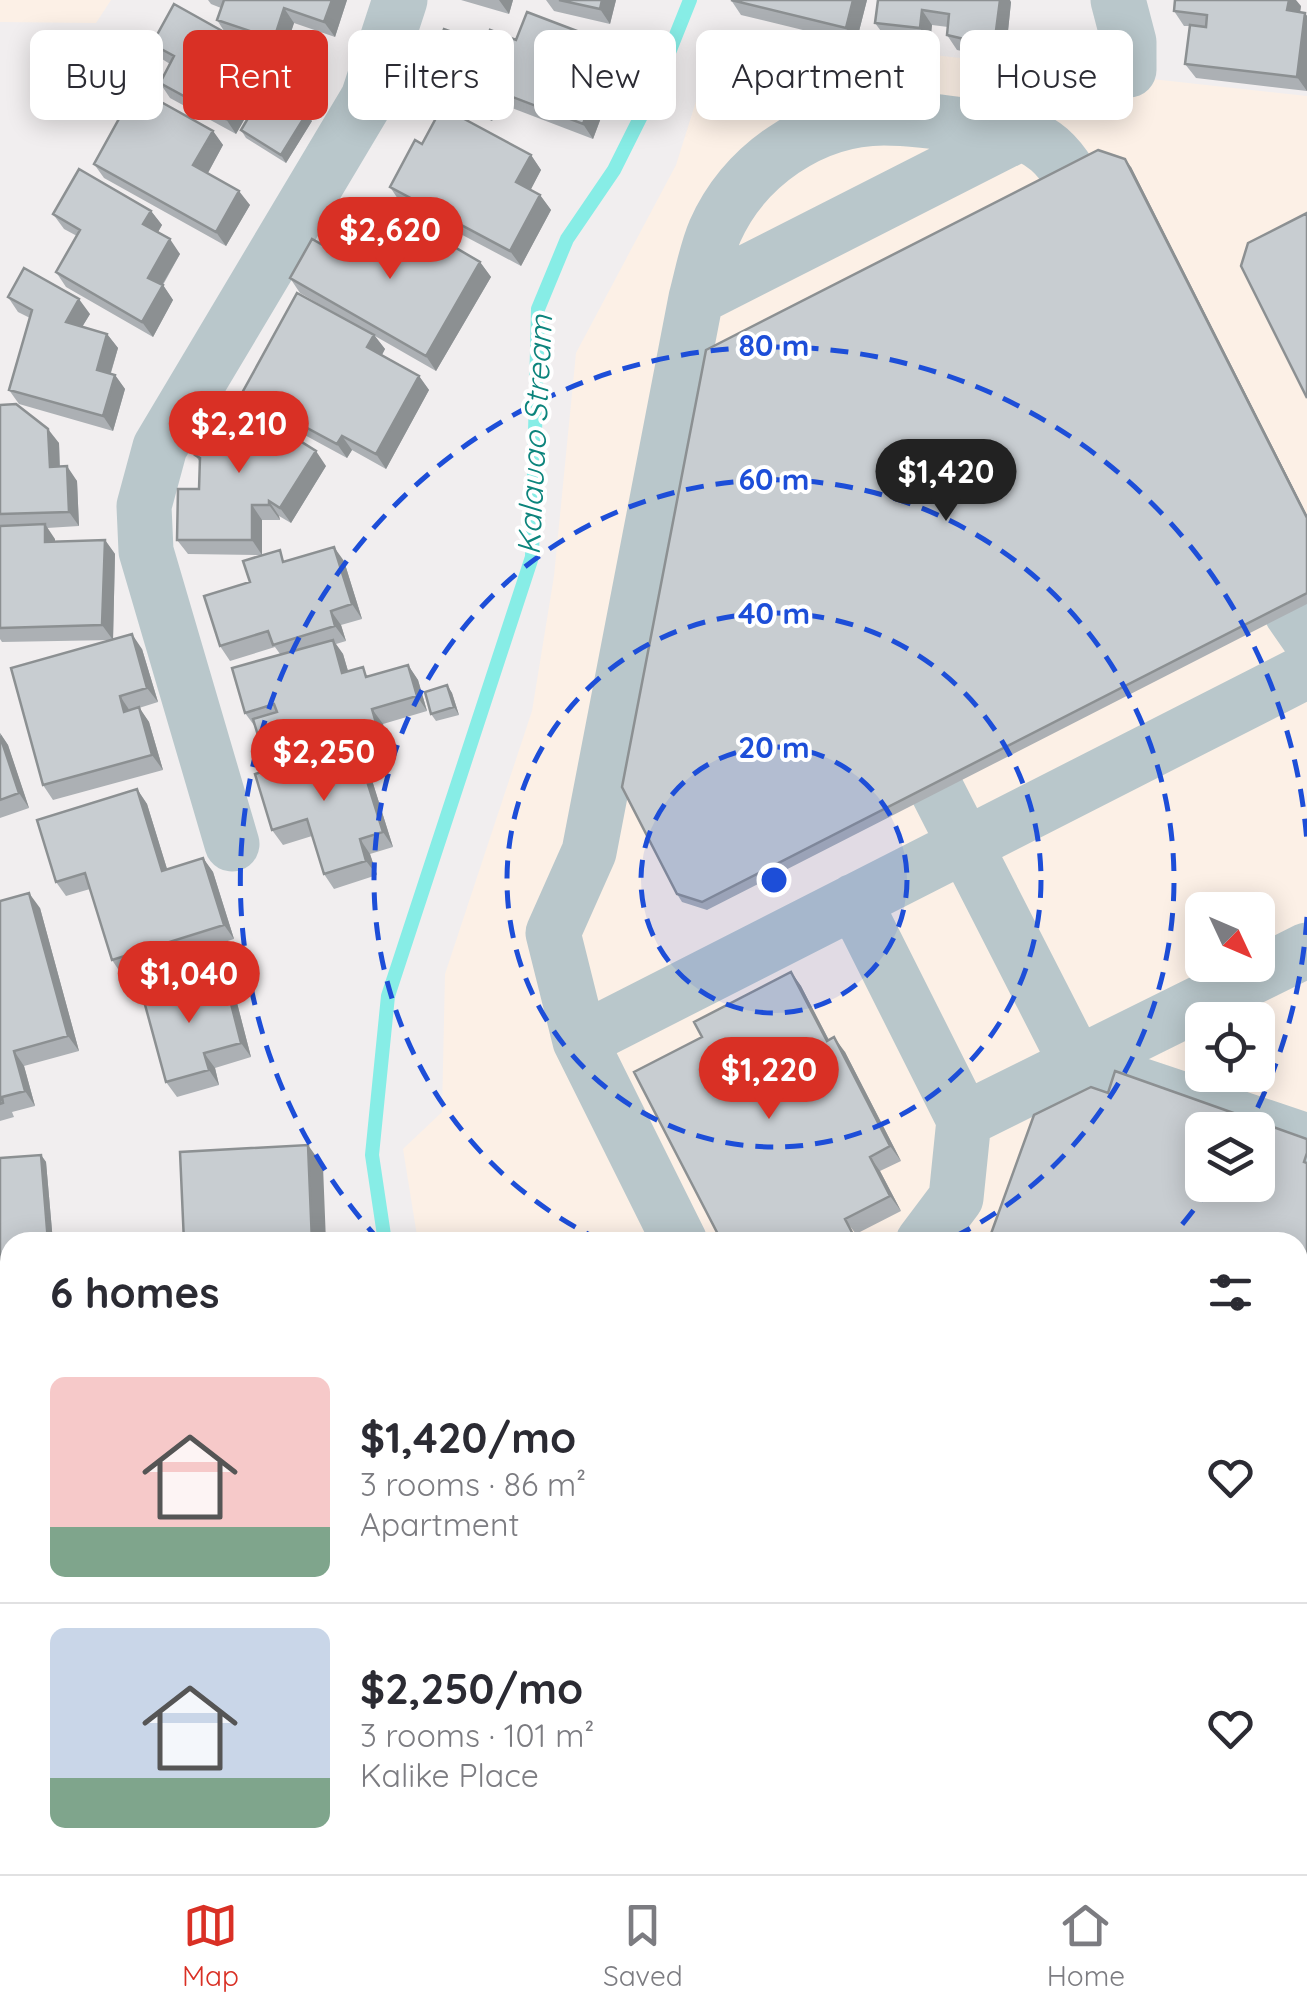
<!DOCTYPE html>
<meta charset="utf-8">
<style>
:root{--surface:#fff;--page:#f2f2f3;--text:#2b2b33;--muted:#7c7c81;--line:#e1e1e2;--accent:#d93025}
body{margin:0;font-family:Quicksand,sans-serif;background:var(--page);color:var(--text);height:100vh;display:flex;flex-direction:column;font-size:38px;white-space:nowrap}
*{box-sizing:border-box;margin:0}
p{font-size:32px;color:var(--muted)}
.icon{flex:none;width:55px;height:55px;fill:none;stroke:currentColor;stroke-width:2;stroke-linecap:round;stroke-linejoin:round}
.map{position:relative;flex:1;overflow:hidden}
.drawer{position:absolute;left:0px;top:1232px;width:1308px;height:642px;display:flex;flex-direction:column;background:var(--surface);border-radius:30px 30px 0 0;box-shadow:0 5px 25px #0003}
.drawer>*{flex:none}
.banner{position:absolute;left:30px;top:30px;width:1248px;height:90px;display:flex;gap:20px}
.needle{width:65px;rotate:134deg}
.fabs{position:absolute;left:1185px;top:892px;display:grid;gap:20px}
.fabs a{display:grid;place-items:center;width:90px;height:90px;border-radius:15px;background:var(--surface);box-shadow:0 5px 25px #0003;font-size:50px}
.price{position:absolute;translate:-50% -85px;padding:0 22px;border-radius:35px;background:var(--accent);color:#fff;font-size:32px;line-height:65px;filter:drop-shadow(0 2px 5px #0008)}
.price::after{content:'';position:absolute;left:50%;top:60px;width:30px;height:22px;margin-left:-15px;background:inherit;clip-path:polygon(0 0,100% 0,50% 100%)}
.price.on{background:#222;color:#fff}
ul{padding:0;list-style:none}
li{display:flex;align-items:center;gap:30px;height:250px;padding:0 50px}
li+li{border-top:2px solid var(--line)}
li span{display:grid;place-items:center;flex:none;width:280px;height:200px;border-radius:15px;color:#555}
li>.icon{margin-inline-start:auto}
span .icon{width:120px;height:120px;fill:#fffc;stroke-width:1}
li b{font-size:42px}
h2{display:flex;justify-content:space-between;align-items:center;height:120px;padding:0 50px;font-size:42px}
.pill{padding:0 35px;border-radius:15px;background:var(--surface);box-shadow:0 5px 25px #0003;font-size:35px;line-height:90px}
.pill.on{background:var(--accent);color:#fff}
.tab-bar{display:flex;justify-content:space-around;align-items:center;height:140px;border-top:2px solid var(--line);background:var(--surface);font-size:28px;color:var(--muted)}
.tab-bar a{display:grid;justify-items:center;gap:5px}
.tab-bar .on{color:var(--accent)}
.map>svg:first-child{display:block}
.commercial{fill:#fcf0e6;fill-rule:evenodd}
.education{fill:#e2dfe1}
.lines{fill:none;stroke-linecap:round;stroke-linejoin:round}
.stream{stroke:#87ede6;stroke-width:14}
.minor{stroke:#b9c7cb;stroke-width:55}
.major{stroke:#adc6ce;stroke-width:55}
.wall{fill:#acb0b4}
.shaded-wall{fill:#8c9092}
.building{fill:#c8cdd1;stroke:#8c9092;stroke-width:2.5;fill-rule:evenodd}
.ring{fill:none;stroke:#1d4ed8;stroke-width:5;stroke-dasharray:18 12}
.labels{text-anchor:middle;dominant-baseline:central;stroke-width:8;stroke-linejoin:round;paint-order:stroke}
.water-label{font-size:32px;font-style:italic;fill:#0c847c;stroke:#fff}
.centre{fill:#1d4ed8;stroke:#fff;stroke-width:5}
.ring-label{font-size:30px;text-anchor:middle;font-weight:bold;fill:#1d4ed8;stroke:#fff;stroke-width:8;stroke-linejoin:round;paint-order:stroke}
</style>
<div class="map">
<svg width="1307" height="1874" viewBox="0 0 1307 1874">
<rect width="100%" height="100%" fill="#f1eeef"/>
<path class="commercial" d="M0,0h111l-15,23 -96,-1z
M715,41l163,8 429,47v1351l-9,26v-231h-880l-15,-93 39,-37 3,-138 87,-263 22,-135 22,-223 100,-188zM1202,910h56v55h-56zM1202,1020h56v55h-56zM1202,1130h56v55h-56z"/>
<path class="education" d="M723,1865h478l2,9h-479z"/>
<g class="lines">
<path class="stream" d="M385,1242l-13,-87 16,-159 144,-439 6,-248 29,-70 47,-69 40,-80 36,-90
M692,1865l1,9"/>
<path class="minor" d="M1118,0l11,42v28
M696,298l325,-165
M1291,612l16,23
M938,792l139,272 230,77
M232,844l-86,-293 -2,-45 16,-59 208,-349 32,-98
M854,901l110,219 -8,78 -33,44
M580,1041l727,-370
M964,1120l343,-170
M680,1242l-100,-201 -27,-108 36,-81 107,-554c6,-22 10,-46 19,-67 29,-65 97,-113 169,-113 45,0 92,10 137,15 23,9 36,21 49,42
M1298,1733l9,-27
M271,1865l3,9
M1247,1874l3,-9"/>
<path class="major" d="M0,1417h10
M1298,1637l9,-4
M1298,1793l9,4"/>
</g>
<path class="wall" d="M208,0h139l-12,37 -41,-14 -10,30 -53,-17 28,25 -16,28 10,15 -17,30 -66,-36 -10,-15 10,-19 -8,-5 -10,-15 74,-10 -9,-14 4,-12 -10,-4z
M461,0h52l-4,14z
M546,0h70l-6,24 -56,-13z
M731,0h136l-11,43 -115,-28z
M878,0l133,2 -6,58 -48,-10 -10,-15 1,-8 -16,-2 -2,18 -44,-5 -11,-15z
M1301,6l-1,6 5,1 2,3v75l-111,-13 -11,-14 5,-38h-6l-10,-15z
M585,34l11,15 -6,14 14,5 10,15 -21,56 -94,-36 -7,18 -59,-23 -10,-15 62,-39z
M312,121l-26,42 -40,-25 -5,-8z
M213,131l10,14 -15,28 42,32 -24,41 -122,-68 -10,-14z
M422,144l109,11 10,15 -11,20 10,5 11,15 -30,56 -121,-64 -10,-15z
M1131,167l176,348v89l-600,306 -25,-8 -5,-8z
M151,211l11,14 -4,7 22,22 -17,31 10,15 -20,37 -87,-50 -10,-15 21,-36 -13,-7 -11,-15z
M429,254l51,8 11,15 -55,94 -61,-35 10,13 -3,6 37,21 10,14 -43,79 -34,-19 -5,8 -94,-51 -11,-14 108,-71 -50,-29 -10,-15z
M8,297l82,17 -8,13 25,7 11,14 -7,25 4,2 10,14 -12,42 -94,-27 -10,-14 21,-72 -12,-6z
M0,405l59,38 1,23 17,15 2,45 -32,2 8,13 50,-1 10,14 -2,86 -111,2 -2,-3z
M195,455l131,11 -35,57 -12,-7 1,4h-18v35l-74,-1 -11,-14 22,-51 1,-27z
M287,561h57l18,58 -21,6 5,16 -10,3 7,10 5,17 22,5 38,-11 10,15 9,31 -44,13 3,14 -29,8 8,12 28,89 -23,7 7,21 -43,14 -10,-15 -12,-38 -29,9 -11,-15 1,-62 -9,-13 -8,-27 -11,-15 35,-59 -5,-7 -45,14 -10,-15 30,-64z
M142,649l16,53 -19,6 10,14 14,48 -110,30 -10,-15z
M447,685l5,8 7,22 -23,6 -5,-7z
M0,733l8,12 21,63 -29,10z
M137,789l10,15 20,65 36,-11 10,14 21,67 -112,36 -10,-15 -22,-71 -24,7 -10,-14z
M0,901l40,7 39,143 -55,15 11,40 -23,6 2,5 -14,4z
M791,972l10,14 28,54 16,12 56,109 -21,10 21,40 -45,23 -154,-197z
M187,978l10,14 29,-8 10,15 15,58 -36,11 4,17 -42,12 -11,-15z
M41,1155l5,7 7,80h-43v88l-10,1v-173z
M86,1865h102l3,9h-102z
M496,1865h116l-13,4 1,5h-101z
M769,1865h189l6,9h-188z"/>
<path class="shaded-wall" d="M332,0h15l-12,37 -11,-15z
M499,0h14l-4,14z
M602,0h14l-6,24 -10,-15z
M853,0h14l-11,43 -10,-15z
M1000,0h10l1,2 -6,58 -11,-14z
M1289,0h7l5,6 -3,19 -11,-15z
M284,8l10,15 -10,30 -10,-14z
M922,10l10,15 -2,18 -10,-15z
M1305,13l2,3v75l-10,-14z
M585,34l11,15 -9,23 -11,-14z
M249,46l10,15 -16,28 10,15 -17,30 -10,-15 3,-37z
M604,68l10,15 -21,56 -10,-15z
M489,88l10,15 -7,18 -10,-14z
M307,113l5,8 -26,42 -5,-8z
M213,131l10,14 -19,35 -11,-15z
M531,155l10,15 -14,27 -11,-15z
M1125,159l6,8 176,348v3z
M239,191l11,14 -24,41 -10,-14z
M540,195l11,15 -30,56 -11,-15z
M151,211l11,14 -8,14 -11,-15z
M170,239l10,15 -22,38 -10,-14z
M480,262l11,15 -55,94 -10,-15z
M163,285l10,15 -20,37 -11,-15z
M79,299l11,15 -14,23 -10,-15z
M107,334l11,14 -11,37 -10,-15z
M374,335l11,14 -7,13 -11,-15z
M115,375l10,14 -12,42 -10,-15z
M419,376l10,14 -43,79 -10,-15z
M48,429l11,14 1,38 -10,-14z
M342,436l10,14 -5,8 -10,-14z
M316,451l10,15 -35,57 -11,-15z
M67,466l10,15 2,45 -10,-14z
M269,501l10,15 1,4 -11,-15z
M252,505l10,15v35l-10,-15z
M45,524l10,15v17l-10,-14z
M105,540l10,14 -2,86 -11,-15z
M334,547l10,14 18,58 -10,-15z
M331,611l10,14 5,16 -11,-15z
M132,634l10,15 16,53 -11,-14z
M333,640l10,14 10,34 -11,-15z
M408,665l10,15 9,31 -10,-15z
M447,685l5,8 7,22 -5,-8z
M120,696l10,15 -6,1z
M139,707l10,15 14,48 -11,-15z
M372,709l11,15 3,14 -10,-15z
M0,733l8,12 21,63 -10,-15z
M355,743l10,15 28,89 -10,-15z
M137,789l10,15 25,81 -10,-14z
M360,839l10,15 7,21 -11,-14z
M203,858l10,14 21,67 -10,-14z
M29,893l11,15 39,143 -11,-15z
M791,972l10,14 36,70 -10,-15z
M187,978l10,14 -6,1z
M226,984l10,15 15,58 -10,-14z
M834,1037l11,15 56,109 -11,-15z
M14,1051l10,15 11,40 -10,-15z
M204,1053l11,15 4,17 -10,-15z
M308,1145l15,21 3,76h-14z
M41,1155l5,7 7,80h-5z
M870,1157l10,14 21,40 -11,-15z
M1307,1310v79l-9,27v-80z
M183,1865h5l3,9h-2z
M479,1865h6l3,9h-6z
M591,1865h4l5,9h-3z"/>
<path class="building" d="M224,0h108l-8,22 -40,-14 -10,31 -57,-19z
M559,0h43l-2,9z
M731,0h122l-7,28z
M878,0h122l-6,46 -47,-11 2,-21 -27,-4 -2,18 -45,-5z
M1175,0h114l-2,10 18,3 -8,64 -112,-13 5,-39 16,2 1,-12 -33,-4z
M174,4l75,42 -20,36 14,7 -17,30 -66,-36 14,-27 -22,-12z
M527,12l58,22 -9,24 28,10 -21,56 -94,-36 -7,19 -59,-24 21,-54 41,15 5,-14 26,10z
M136,88l77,43 -20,34 46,26 -23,41 -122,-68z
M266,88l41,25 -26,42 -40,-25z
M442,107l89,48 -15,27 24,13 -30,56 -120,-64 25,-47 7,4z
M1098,150l27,9 182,359v75l-605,309 -25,-8 -55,-107 84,-437z
M79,169l72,42 -8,13 27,15 -22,39 15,7 -21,37 -86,-50 24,-42 -27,-16z
M1307,213v185l-66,-132 7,-23z
M364,216l65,38 10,-16 41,24 -54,94 -136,-78 22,-39 30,17z
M24,268l55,31 -13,23 41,12 -10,36 18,5 -12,41 -94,-26 23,-80 -24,-13z
M297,293l77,42 -7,12 52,29 -43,78 -34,-18 -5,8 -95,-51z
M231,398l85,53 -36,57 -11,-7v4h-17v35h-75l1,-51h21l1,-31 -5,-3z
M16,404l32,25 2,38 17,-1 2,46 -69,2v-109z
M45,524v18l60,-2 -3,85 -102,3v-102z
M334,547l18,57 -21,7 4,15 -62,19 -5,-14 -48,15 -16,-50 46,-14 -7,-21 37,-11 3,12z
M132,634l15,54 -27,8 4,16 15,-5 13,48 -109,30 -32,-117z
M333,640l9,33 21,-6 3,10 42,-12 9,31 -45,13 4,14 -112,32 -11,-36 24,-7 -3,-8 -29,9 -13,-45z
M447,685l7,22 -23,7 -6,-22z
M0,736l19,57 -19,7z
M355,743l28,89 -23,7 6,22 -42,13 -17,-55 -35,11 -17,-56z
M137,789l25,82 41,-13 21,67 -112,35 -27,-87 -29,9 -19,-62z
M29,893l39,143 -54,15 11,40 -23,6 1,6 -3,1v-203z
M791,972l36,69 7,-4 56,109 -20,11 20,39 -45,23 12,23h-135l-88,-170 68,-35 -8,-15z
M187,978l4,15 35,-9 15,59 -37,10 5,17 -43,12 -25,-92z
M1115,1071l192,68v14l-3,9 3,1v147l-9,26v-94h-310l46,-127 57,-28 17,6zM1202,1130h56v55h-56z
M308,1145l4,97h-128l-4,-90z
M41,1155l7,87h-38v80l-10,1v-165z
M86,1865h97l1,2 -20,7h-75z
M340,1865h139l3,9h-139z
M496,1865h95l-26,9h-66z
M771,1865h187l1,2 -9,7h-172z"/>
<circle cx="774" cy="880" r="133" fill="#1d4ed8" fill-opacity=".12"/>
<g class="ring">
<circle cx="774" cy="880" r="133"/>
<circle cx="774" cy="880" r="267"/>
<path d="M602 1241A400 400 0 1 1 946 1241"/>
<path d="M1307 917A534 534 0 0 1 1248 1127M1211 1186A534 534 0 0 1 1168 1241M380 1241A534 534 0 1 1 1307 843"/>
</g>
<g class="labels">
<g class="water-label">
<text transform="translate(534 435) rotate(-87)">Kalauao Stream</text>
</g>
</g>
<circle cx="774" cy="880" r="15" class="centre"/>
<g class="ring-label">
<text x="774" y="356">80 m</text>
<text x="774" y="490">60 m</text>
<text x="774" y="624">40 m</text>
<text x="774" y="758">20 m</text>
</g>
</svg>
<div class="fabs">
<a><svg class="needle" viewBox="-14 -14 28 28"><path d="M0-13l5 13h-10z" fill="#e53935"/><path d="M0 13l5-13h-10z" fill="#7c7c81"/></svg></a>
<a><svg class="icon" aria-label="locate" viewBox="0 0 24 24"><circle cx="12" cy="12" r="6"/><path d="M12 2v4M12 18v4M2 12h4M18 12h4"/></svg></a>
<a><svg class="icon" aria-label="layers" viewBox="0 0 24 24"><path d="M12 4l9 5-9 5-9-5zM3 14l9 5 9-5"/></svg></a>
</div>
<b class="price" style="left:390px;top:282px">$2,620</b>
<b class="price" style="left:239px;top:476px">$2,210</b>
<b class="price on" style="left:946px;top:524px">$1,420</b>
<b class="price" style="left:324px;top:804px">$2,250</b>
<b class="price" style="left:189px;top:1026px">$1,040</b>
<b class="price" style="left:769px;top:1122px">$1,220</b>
<div class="banner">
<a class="pill">Buy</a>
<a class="pill on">Rent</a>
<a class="pill">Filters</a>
<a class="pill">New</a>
<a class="pill">Apartment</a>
<a class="pill">House</a>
</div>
<section class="drawer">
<h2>6 homes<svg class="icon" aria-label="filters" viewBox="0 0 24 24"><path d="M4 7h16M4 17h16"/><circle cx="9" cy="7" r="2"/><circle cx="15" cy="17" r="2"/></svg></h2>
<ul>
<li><span style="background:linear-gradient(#f6c9c9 75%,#7fa58c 0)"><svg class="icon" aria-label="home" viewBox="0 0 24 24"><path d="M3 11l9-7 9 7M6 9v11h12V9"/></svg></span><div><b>$1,420/mo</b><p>3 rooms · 86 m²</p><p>Apartment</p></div><svg class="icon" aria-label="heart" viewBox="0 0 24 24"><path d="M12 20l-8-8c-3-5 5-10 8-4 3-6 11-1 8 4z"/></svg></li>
<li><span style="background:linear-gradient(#c9d6e8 75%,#7fa58c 0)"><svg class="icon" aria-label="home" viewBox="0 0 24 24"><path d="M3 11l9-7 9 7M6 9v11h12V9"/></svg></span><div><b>$2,250/mo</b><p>3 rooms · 101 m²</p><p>Kalike Place</p></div><svg class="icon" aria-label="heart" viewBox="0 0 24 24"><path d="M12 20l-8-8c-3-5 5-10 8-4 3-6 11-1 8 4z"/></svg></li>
</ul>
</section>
</div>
<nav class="tab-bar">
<a class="on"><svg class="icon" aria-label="map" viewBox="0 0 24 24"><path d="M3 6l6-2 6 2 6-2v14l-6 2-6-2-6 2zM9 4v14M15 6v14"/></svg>Map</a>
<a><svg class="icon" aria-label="saved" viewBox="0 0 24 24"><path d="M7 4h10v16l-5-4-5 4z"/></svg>Saved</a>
<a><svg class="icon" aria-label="home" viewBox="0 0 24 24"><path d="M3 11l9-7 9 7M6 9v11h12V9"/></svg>Home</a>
</nav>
